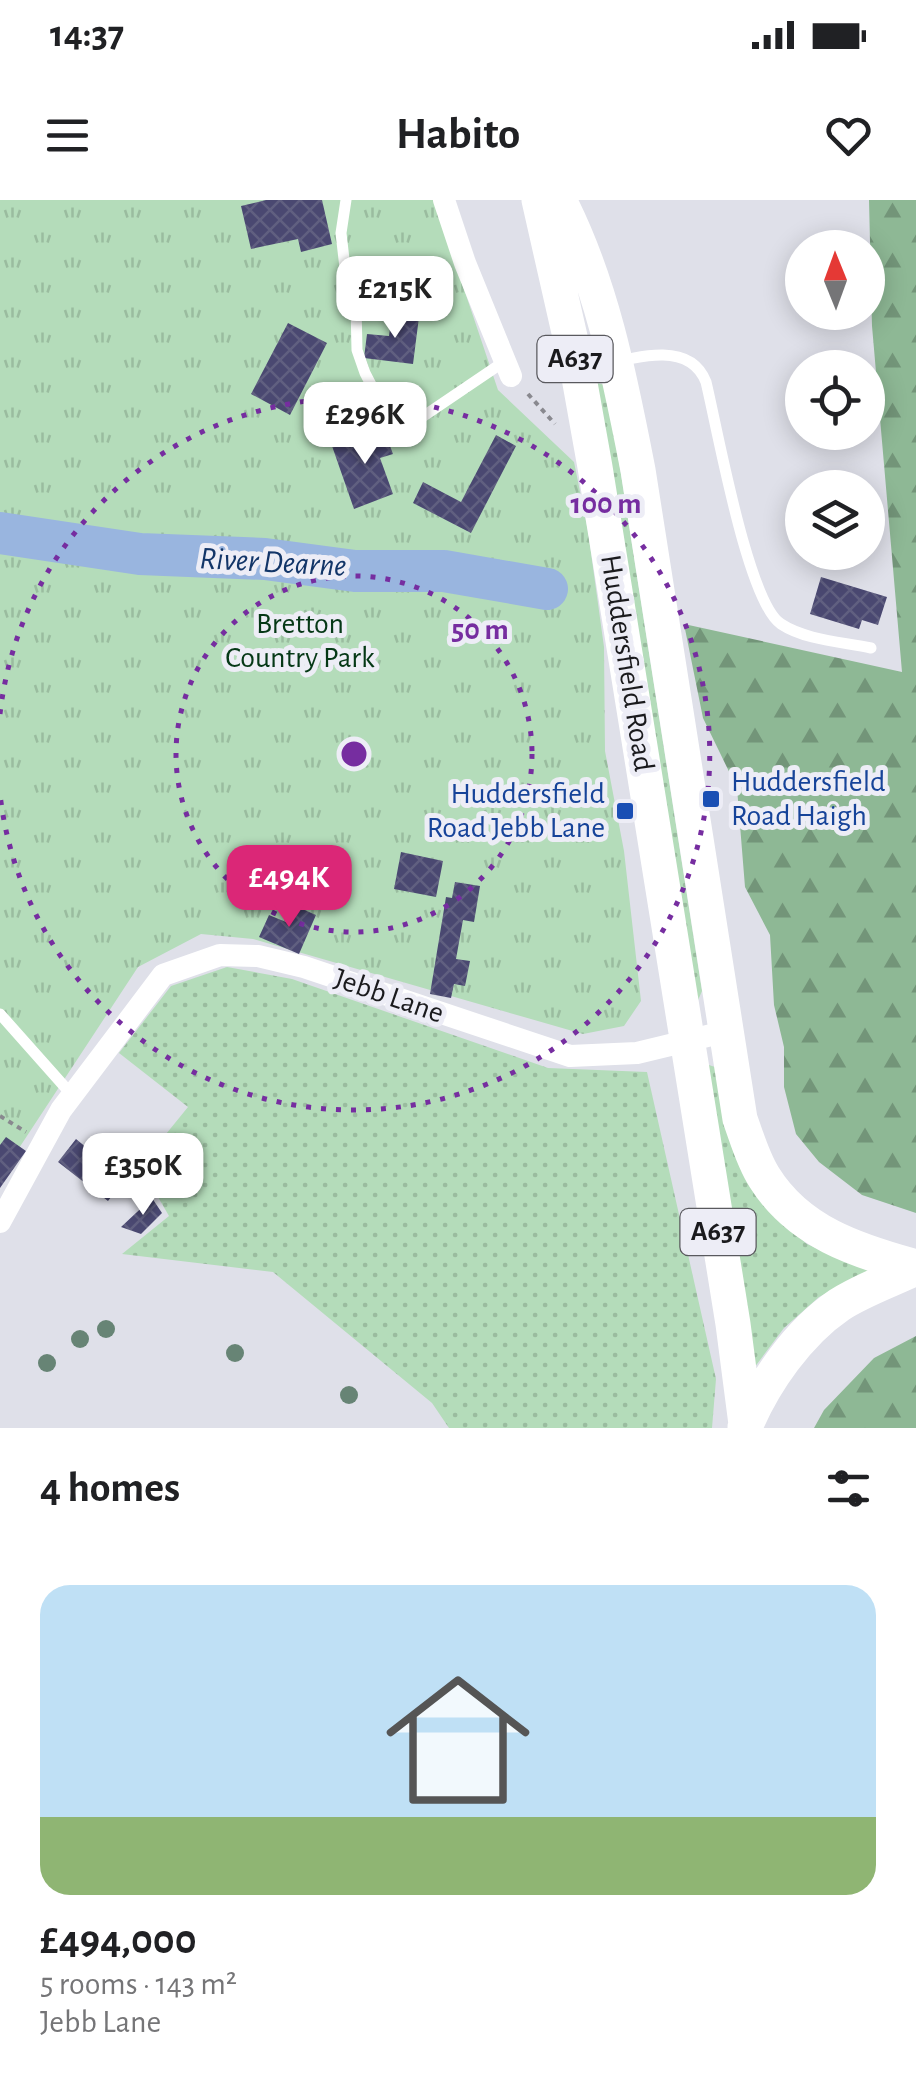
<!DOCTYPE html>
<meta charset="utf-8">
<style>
:root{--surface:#fff;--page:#f6f6f6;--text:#202124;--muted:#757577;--accent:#db2777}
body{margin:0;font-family:"Alegreya Sans",sans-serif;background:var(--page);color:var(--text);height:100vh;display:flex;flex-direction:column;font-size:38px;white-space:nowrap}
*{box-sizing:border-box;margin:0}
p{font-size:32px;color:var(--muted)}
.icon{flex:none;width:55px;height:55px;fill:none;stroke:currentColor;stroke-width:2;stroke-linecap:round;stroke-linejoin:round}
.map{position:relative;height:1228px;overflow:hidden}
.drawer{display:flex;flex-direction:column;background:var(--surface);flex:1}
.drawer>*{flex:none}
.needle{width:65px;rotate:359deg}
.fabs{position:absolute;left:785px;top:30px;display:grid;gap:20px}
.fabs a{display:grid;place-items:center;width:100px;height:100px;border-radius:50%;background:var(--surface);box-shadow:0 5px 25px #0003;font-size:50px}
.price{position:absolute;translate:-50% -85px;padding:0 22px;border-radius:20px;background:#fff;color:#222;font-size:32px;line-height:65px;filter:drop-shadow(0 2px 5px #0008)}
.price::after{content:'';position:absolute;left:50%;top:60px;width:30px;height:22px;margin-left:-15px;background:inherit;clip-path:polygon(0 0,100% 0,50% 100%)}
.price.current{background:var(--accent);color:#fff}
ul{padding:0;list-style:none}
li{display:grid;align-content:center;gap:20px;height:530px;padding:0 40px}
li span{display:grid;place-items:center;height:310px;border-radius:30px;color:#555}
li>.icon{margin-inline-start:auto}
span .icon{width:180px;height:180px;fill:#fffc;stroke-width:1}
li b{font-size:42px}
h2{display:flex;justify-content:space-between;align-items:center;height:120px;padding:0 40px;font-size:42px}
.status{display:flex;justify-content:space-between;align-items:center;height:70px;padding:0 50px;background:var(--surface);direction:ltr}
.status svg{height:28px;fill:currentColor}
header{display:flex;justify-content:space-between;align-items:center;height:130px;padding:0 40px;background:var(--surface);font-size:45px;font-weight:700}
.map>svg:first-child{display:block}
.grass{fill:url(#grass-dots)}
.forest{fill:url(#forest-firs)}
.park{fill:url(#park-tufts)}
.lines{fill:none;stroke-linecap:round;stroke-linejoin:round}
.river{stroke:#99b5df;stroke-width:42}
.building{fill:url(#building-cross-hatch)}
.path{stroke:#89898f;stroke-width:4;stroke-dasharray:5 5;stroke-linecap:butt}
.service{stroke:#fff;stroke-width:11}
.minor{stroke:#fff;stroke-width:22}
.trunk{stroke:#fff;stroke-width:35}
.tree{fill:#678475}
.ring{fill:none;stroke:#762da0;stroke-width:5;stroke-dasharray:5 10}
.transit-dot{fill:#1a4fb4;stroke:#ededf6;stroke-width:4}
.labels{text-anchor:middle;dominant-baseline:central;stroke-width:10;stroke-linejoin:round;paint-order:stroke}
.shield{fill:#ededf6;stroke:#59595e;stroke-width:2.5}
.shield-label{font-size:28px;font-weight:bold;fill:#1a1a1d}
.park-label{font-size:30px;fill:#053816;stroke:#ededf6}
.street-label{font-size:30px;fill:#1a1a1d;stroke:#ededf6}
.transit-label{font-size:30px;fill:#164399;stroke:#ededf6;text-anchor:start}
.water-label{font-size:32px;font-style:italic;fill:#123568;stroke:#ededf6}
.centre{fill:#762da0;stroke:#ededf6;stroke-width:5}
.ring-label{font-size:30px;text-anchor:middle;font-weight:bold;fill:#762da0;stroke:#ededf6;stroke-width:10;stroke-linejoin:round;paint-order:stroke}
</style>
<div class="status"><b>14:37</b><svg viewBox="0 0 49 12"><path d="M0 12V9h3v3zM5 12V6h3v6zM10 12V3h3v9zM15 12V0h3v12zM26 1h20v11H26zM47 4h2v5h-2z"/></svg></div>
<header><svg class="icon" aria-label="menu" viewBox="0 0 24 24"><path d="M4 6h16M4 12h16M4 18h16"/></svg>Habito<svg class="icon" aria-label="heart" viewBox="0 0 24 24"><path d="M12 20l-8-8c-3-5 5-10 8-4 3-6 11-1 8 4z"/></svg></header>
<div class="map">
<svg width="916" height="1228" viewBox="0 0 916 1228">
<defs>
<pattern id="grass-dots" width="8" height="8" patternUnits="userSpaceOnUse" patternTransform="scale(2.5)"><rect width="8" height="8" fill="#b4dcba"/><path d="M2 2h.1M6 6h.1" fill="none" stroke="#9abc9f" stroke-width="1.8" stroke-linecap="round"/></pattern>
<pattern id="forest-firs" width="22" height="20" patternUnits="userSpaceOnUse" patternTransform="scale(2.5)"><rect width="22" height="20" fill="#8eb895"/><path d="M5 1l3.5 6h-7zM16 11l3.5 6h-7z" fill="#739579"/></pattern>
<pattern id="park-tufts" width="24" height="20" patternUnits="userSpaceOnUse" patternTransform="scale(2.5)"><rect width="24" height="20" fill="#b4dcba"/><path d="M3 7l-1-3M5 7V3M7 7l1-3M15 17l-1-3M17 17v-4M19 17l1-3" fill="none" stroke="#9abc9f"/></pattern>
<pattern id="building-cross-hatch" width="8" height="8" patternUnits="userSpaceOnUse" patternTransform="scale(2.5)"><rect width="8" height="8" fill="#4a4871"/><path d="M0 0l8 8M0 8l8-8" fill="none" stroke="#605f80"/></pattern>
</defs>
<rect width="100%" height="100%" fill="#dfe0e9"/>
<path class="grass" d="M596,183l11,2 95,606 -9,21z
M227,767l65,12 256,89 99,4 69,307 -4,49h-263l-17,-25 -159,-131 -151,-18 47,-38 -29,-50 48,-59 -69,-54 52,-67z
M706,864l9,3 58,147 34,30 62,27 -50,26 -35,31 -33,44z"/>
<path class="forest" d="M869,0h47v1013l-54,-18 -43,-33 -23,-28 -12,-47v-40l-10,-42 -4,-70 -25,-48 -8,-99 -34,-70 -19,-94 218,48 -30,-346z
M916,1136v92h-102l10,-18 50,-52z"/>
<path class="park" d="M0,0h434l64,190 76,72 14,69 16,116 1,104 19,100 17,150 -17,25 -41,8 -330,-95 -52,-5 -63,33 -138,210z"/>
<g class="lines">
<path class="river" d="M0,333l140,21 125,5 90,12h89l103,18"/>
</g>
<path class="building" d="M266,0h56l10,44 -31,8 -3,-13 -47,10 -10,-43z
M392,113l27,4 -6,47 -49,-6 3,-24 22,2z
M288,123l39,20 -37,72 -39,-21z
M383,227l10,27 -13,4 13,36 -39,15 -22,-63z
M496,235l20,11 -45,87 -58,-30 10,-21 38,20z
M821,377l66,20 -9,28 -16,-5 -3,9 -49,-15z
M401,652l42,9 -7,36 -42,-8z
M455,682l25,4 -6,36 -11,-2 -7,39 14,2 -5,25 -11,-2 -3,14 -21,-4 16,-97 6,1z
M293,705l23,10 -17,39 -40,-17 10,-22 17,7z
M6,937l20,14 -26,37v-43z
M76,939l49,40 -17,22 -50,-39z
M152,998l10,15 -21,21 -20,-7z"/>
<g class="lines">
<path class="path" d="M528,194l27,30
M0,916l26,16"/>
<path class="service" d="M346,0l-5,33 4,35 11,37 1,45 8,23 26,50 18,3 96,-65
M582,171c38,-8 105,-37 124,11 11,45 42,221 75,242 24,16 62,18 90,24
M0,814l72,81"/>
<path class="minor" d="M444,0l21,63 46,113
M0,1022l61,-112 102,-135 57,-20 38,1 46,11 266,89 67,-3 91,-22"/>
<path class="trunk" d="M539,0l39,172 17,95 138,857 13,100
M559,0c43,84 61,178 79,270l102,649c7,19 13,41 24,58 34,55 93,74 152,90
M745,1227c19,-45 53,-94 94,-122 23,-15 52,-25 77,-37"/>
</g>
<g class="tree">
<circle cx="106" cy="1129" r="9"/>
<circle cx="80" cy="1139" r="9"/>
<circle cx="235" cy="1153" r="9"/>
<circle cx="47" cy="1163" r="9"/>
<circle cx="349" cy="1195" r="9"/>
</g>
<g class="ring">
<circle cx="354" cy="554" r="178"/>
<path d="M0 514A356 356 0 1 1 0 594"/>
</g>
<g class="transit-dot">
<rect x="701" y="589" width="20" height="20" rx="5"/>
<rect x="615" y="601" width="20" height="20" rx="5"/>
</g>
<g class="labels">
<g class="shield">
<rect x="537.5" y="136" width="75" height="46" rx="8"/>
<rect x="680.5" y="1009" width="75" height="46" rx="8"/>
</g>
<g class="shield-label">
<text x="575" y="159">A637</text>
<text x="718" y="1032">A637</text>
</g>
<g class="park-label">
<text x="300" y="424">Bretton<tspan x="300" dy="34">Country Park</tspan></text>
</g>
<g class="street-label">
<text transform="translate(627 463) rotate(81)">Huddersfield Road</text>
<text transform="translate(389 796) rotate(19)">Jebb Lane</text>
</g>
<g class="transit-label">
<text x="731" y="582">Huddersfield<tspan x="731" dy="34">Road Haigh</tspan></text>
<text x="605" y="594" text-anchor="end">Huddersfield<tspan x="605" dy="34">Road Jebb Lane</tspan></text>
</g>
<g class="water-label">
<text transform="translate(273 362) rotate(3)">River Dearne</text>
</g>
</g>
<circle cx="354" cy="554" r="15" class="centre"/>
<g class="ring-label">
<text x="606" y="313">100 m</text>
<text x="480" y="439">50 m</text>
</g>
</svg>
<div class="fabs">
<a><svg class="needle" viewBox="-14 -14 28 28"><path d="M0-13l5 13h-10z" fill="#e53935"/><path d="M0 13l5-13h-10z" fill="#757577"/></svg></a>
<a><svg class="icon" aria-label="locate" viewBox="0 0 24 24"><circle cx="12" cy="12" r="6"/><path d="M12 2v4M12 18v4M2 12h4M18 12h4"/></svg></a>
<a><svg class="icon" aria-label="layers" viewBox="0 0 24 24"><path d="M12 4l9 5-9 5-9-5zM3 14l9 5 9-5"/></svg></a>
</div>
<b class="price" style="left:395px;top:141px">£215K</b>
<b class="price" style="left:365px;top:267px">£296K</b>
<b class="price current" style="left:289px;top:730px">£494K</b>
<b class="price" style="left:143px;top:1018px">£350K</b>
</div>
<section class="drawer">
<h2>4 homes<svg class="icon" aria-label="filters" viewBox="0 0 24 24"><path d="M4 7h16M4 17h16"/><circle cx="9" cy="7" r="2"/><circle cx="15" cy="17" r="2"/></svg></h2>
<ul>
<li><span style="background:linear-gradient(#bfe0f5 75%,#8fb573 0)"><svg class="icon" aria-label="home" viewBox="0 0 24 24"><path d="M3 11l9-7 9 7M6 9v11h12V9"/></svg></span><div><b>£494,000</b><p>5 rooms · 143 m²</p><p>Jebb Lane</p></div></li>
</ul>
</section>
